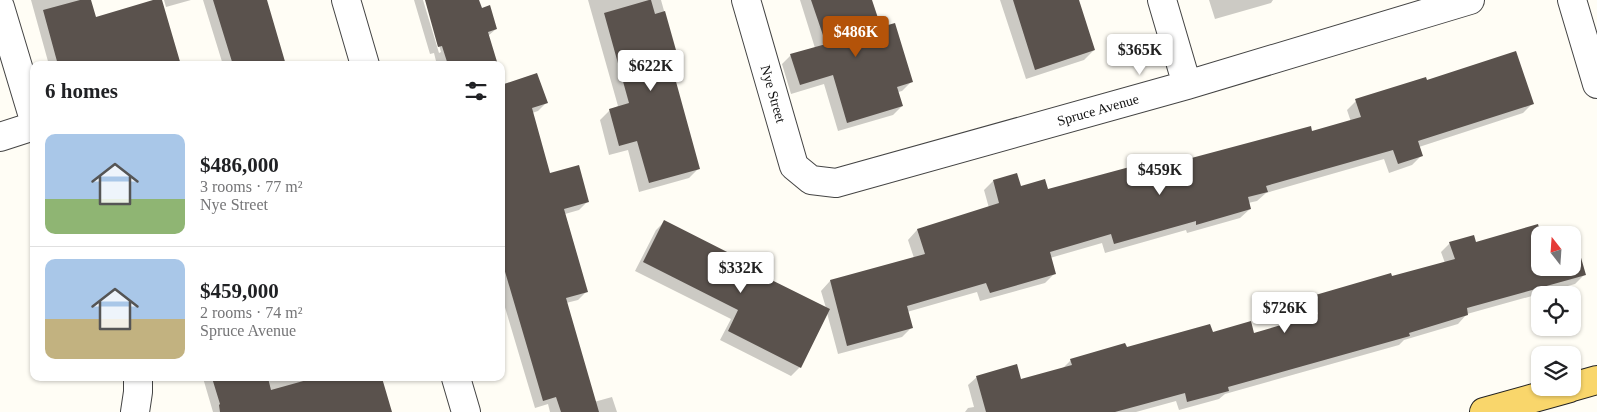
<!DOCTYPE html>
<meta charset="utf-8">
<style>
:root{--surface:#fff;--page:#f2f2f2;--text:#202124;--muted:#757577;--line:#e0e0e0;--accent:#b45309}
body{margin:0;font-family:"Times New Roman",serif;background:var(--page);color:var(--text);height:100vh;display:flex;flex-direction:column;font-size:19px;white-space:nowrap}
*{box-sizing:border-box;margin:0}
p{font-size:16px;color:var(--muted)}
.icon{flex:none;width:28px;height:28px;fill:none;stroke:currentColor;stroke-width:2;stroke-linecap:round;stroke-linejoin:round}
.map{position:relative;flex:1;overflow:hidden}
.side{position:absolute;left:30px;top:61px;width:475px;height:320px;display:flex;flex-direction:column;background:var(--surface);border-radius:10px;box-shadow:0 1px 4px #0004}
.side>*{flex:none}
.needle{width:32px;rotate:343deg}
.fabs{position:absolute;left:1531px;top:226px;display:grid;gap:10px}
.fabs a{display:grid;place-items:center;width:50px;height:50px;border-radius:10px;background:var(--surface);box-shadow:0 1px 4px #0004;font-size:25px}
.price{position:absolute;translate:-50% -42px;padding:0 11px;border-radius:5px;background:#fff;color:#222;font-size:16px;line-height:32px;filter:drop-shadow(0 1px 2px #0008)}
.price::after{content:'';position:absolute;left:50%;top:30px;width:15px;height:11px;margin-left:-8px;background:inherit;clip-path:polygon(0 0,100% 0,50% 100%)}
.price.selected{background:var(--accent);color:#fff}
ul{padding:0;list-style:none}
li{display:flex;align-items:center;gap:15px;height:125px;padding:0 15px}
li+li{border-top:1px solid var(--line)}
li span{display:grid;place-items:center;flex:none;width:140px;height:100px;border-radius:10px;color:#555}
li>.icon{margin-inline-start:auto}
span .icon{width:60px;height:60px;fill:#fffc;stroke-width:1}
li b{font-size:21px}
h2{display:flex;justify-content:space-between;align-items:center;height:60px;padding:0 15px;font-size:21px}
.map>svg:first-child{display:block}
.shadow{fill:#0003}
.building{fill:#5a524d}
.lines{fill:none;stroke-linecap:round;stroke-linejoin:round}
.minor-casing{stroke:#444;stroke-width:30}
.primary-casing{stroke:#222;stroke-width:30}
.minor{stroke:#fff;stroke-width:28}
.primary{stroke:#f9d66b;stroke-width:28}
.labels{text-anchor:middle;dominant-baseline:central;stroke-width:5;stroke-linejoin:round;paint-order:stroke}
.street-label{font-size:14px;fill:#111;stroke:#fff}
</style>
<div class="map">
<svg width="1597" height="412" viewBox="0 0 1597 412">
<rect width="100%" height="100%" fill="#fffdf5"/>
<path class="shadow" d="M31,0h59l5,19 65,-19 -18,65h-93z
M164,0h27l-25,7z
M203,0h62l19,65h-61z
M414,0h9l16,53 2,-1 -15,-52h48l22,29 -8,7 9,29h-60l-3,-12 -4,1z
M588,0h73l21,75 -7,7 24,86 -10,10 -50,14 -11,-42 -19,5 -9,-35 10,-10 8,-4z
M800,0h71l9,29 31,53 -9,9 -4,1 4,14 -9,9 -55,16 -14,-47 -33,10 -9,-30 9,-9 24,-7z
M1000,0h78l16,50 -10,10 -58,19z
M1209,0h64l-2,3 -56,16z
M501,82l2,4 43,17 -8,8 -6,2 17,62 39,26 -9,9 -14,4 22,77 -9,9 -12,3 28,99 18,-5 5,15h-67l-2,-8 -13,4 -34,-114z
M1426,82l106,22 -9,9 -104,34 3,8 -10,10 -23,8 -5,-14 -118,34 -9,8 -9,2 2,6 -10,9 -53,15 -1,-3 -81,23 -3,-10 -52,15 5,15 -10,10 -65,18 -3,-9 -70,20 4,16 -9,9 -64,17 -11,-41 -27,54 -9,9 -71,-36 11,-21 -96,-48 21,-41 9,-9 70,42 91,45 -5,-17 9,-10 84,-23 -6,-18 9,-10 72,-22 -5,-18 9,-9 27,7 27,3 91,-17 173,-41 40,-11 -4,-12 9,-9z
M1572,232l12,43 -9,9 -108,30 -9,10 -54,16 -5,5 -174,49 -6,5 -40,11 -3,-9 -40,11h-171l3,-4 6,-1 -6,-22 9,-8 43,3 42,-11 9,-9 55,-11 86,-15h41l55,-16 -4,-12 9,-9 132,-34 -4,-11 9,-9 25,1 65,24h32v-33h-12z
M203,378h63l1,3 12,-3h101l11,34h-178z"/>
<path class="building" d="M80,0h11l5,17 57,-17h9l19,65h-123l-15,-55z
M213,0h54l19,65h-53z
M425,0h54l3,8 8,-3 7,24 -9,3 10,33h-50l-6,-19 -4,1z
M649,0h2l4,14 10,-3 18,64 -8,3 25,91 -51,14 -12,-42 -18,5 -10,-37 20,-6 -25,-90z
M811,0h61l9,27 14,-4 18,59 -16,5 6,19 -56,17 -14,-48 -33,10 -10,-31 36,-10z
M1013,0h66l16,50 -60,20z
M1516,51l18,53 -116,37 5,15 -25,8 -5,-14 -127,36 2,6 -20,5 3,12 -55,16v-4l-82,23 -3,-10 -61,18 6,22 -66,19 -4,-10 -79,23 6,22 -66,18 -17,-66 95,-26 -8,-25 82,-26 -6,-23 24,-7 4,13 24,-7 3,10 89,-24 2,7 172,-46 1,5 49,-14 -6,-18 71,-22 1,3z
M537,73l11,30 -16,5 18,65 29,-8 10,37 -25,7 24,83 -22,6 33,114h-38l-5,-15 -13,4 -42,-143v-173z
M664,220l75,38 -2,5 93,46 -29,59 -73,-37 10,-21 -95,-48z
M1538,224l3,11 -1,33h32v-33h-16l17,-5 13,45 -119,33 1,7 -59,18 1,3 -182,51 1,4 -42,11 -2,-9 -70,19h-129l-10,-36 41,-12 4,15 51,-14 -2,-6 55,-16 2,4 83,-23 3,8 38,-11 3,12 64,-19 -6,-18 79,-23 1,3 63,-17 -6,-17 25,-7 2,7z
M212,378h56l3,12 43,-12h68l10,34h-172l-1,-7 1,-1z"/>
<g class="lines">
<defs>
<path id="minor" d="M346,0l19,65
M746,0l48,166 17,14 25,3 351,-98 283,-85
M1162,0l25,85
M1572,0l25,84
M0,7l34,113
M0,137l34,-11
M456,378l10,34
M135,412l3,-20v-14"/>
<path id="primary" d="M1572,387l25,-7
M1484,412l86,-24"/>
</defs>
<use href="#minor" class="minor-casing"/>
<use href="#primary" class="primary-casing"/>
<use href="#minor" class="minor"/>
<use href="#primary" class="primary"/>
</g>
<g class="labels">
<g class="street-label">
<text transform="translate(773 94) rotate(74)">Nye Street</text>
<text transform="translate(1098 110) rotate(-16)">Spruce Avenue</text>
</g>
</g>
</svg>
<div class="fabs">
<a><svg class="needle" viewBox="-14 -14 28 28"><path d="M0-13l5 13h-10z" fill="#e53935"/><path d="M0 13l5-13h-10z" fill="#757577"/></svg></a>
<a><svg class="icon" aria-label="locate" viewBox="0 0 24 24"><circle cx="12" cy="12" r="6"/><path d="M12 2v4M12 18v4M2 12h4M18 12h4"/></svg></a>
<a><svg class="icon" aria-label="layers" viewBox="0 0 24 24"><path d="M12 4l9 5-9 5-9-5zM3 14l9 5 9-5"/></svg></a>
</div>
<b class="price selected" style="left:856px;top:58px">$486K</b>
<b class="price" style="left:1140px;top:76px">$365K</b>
<b class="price" style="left:651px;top:92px">$622K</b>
<b class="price" style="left:1160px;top:196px">$459K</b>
<b class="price" style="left:741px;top:294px">$332K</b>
<b class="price" style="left:1285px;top:334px">$726K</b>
<section class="side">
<h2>6 homes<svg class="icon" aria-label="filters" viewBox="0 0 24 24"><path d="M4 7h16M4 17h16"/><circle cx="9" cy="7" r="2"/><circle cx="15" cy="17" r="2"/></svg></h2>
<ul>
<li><span style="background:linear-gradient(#a9c7e8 65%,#8fb573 0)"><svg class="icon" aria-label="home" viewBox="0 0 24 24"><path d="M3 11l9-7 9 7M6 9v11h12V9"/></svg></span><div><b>$486,000</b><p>3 rooms · 77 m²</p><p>Nye Street</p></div></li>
<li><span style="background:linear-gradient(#a9c7e8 60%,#c2b280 0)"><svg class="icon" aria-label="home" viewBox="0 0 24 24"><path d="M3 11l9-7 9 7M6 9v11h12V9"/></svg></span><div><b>$459,000</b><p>2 rooms · 74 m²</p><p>Spruce Avenue</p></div></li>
</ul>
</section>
</div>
